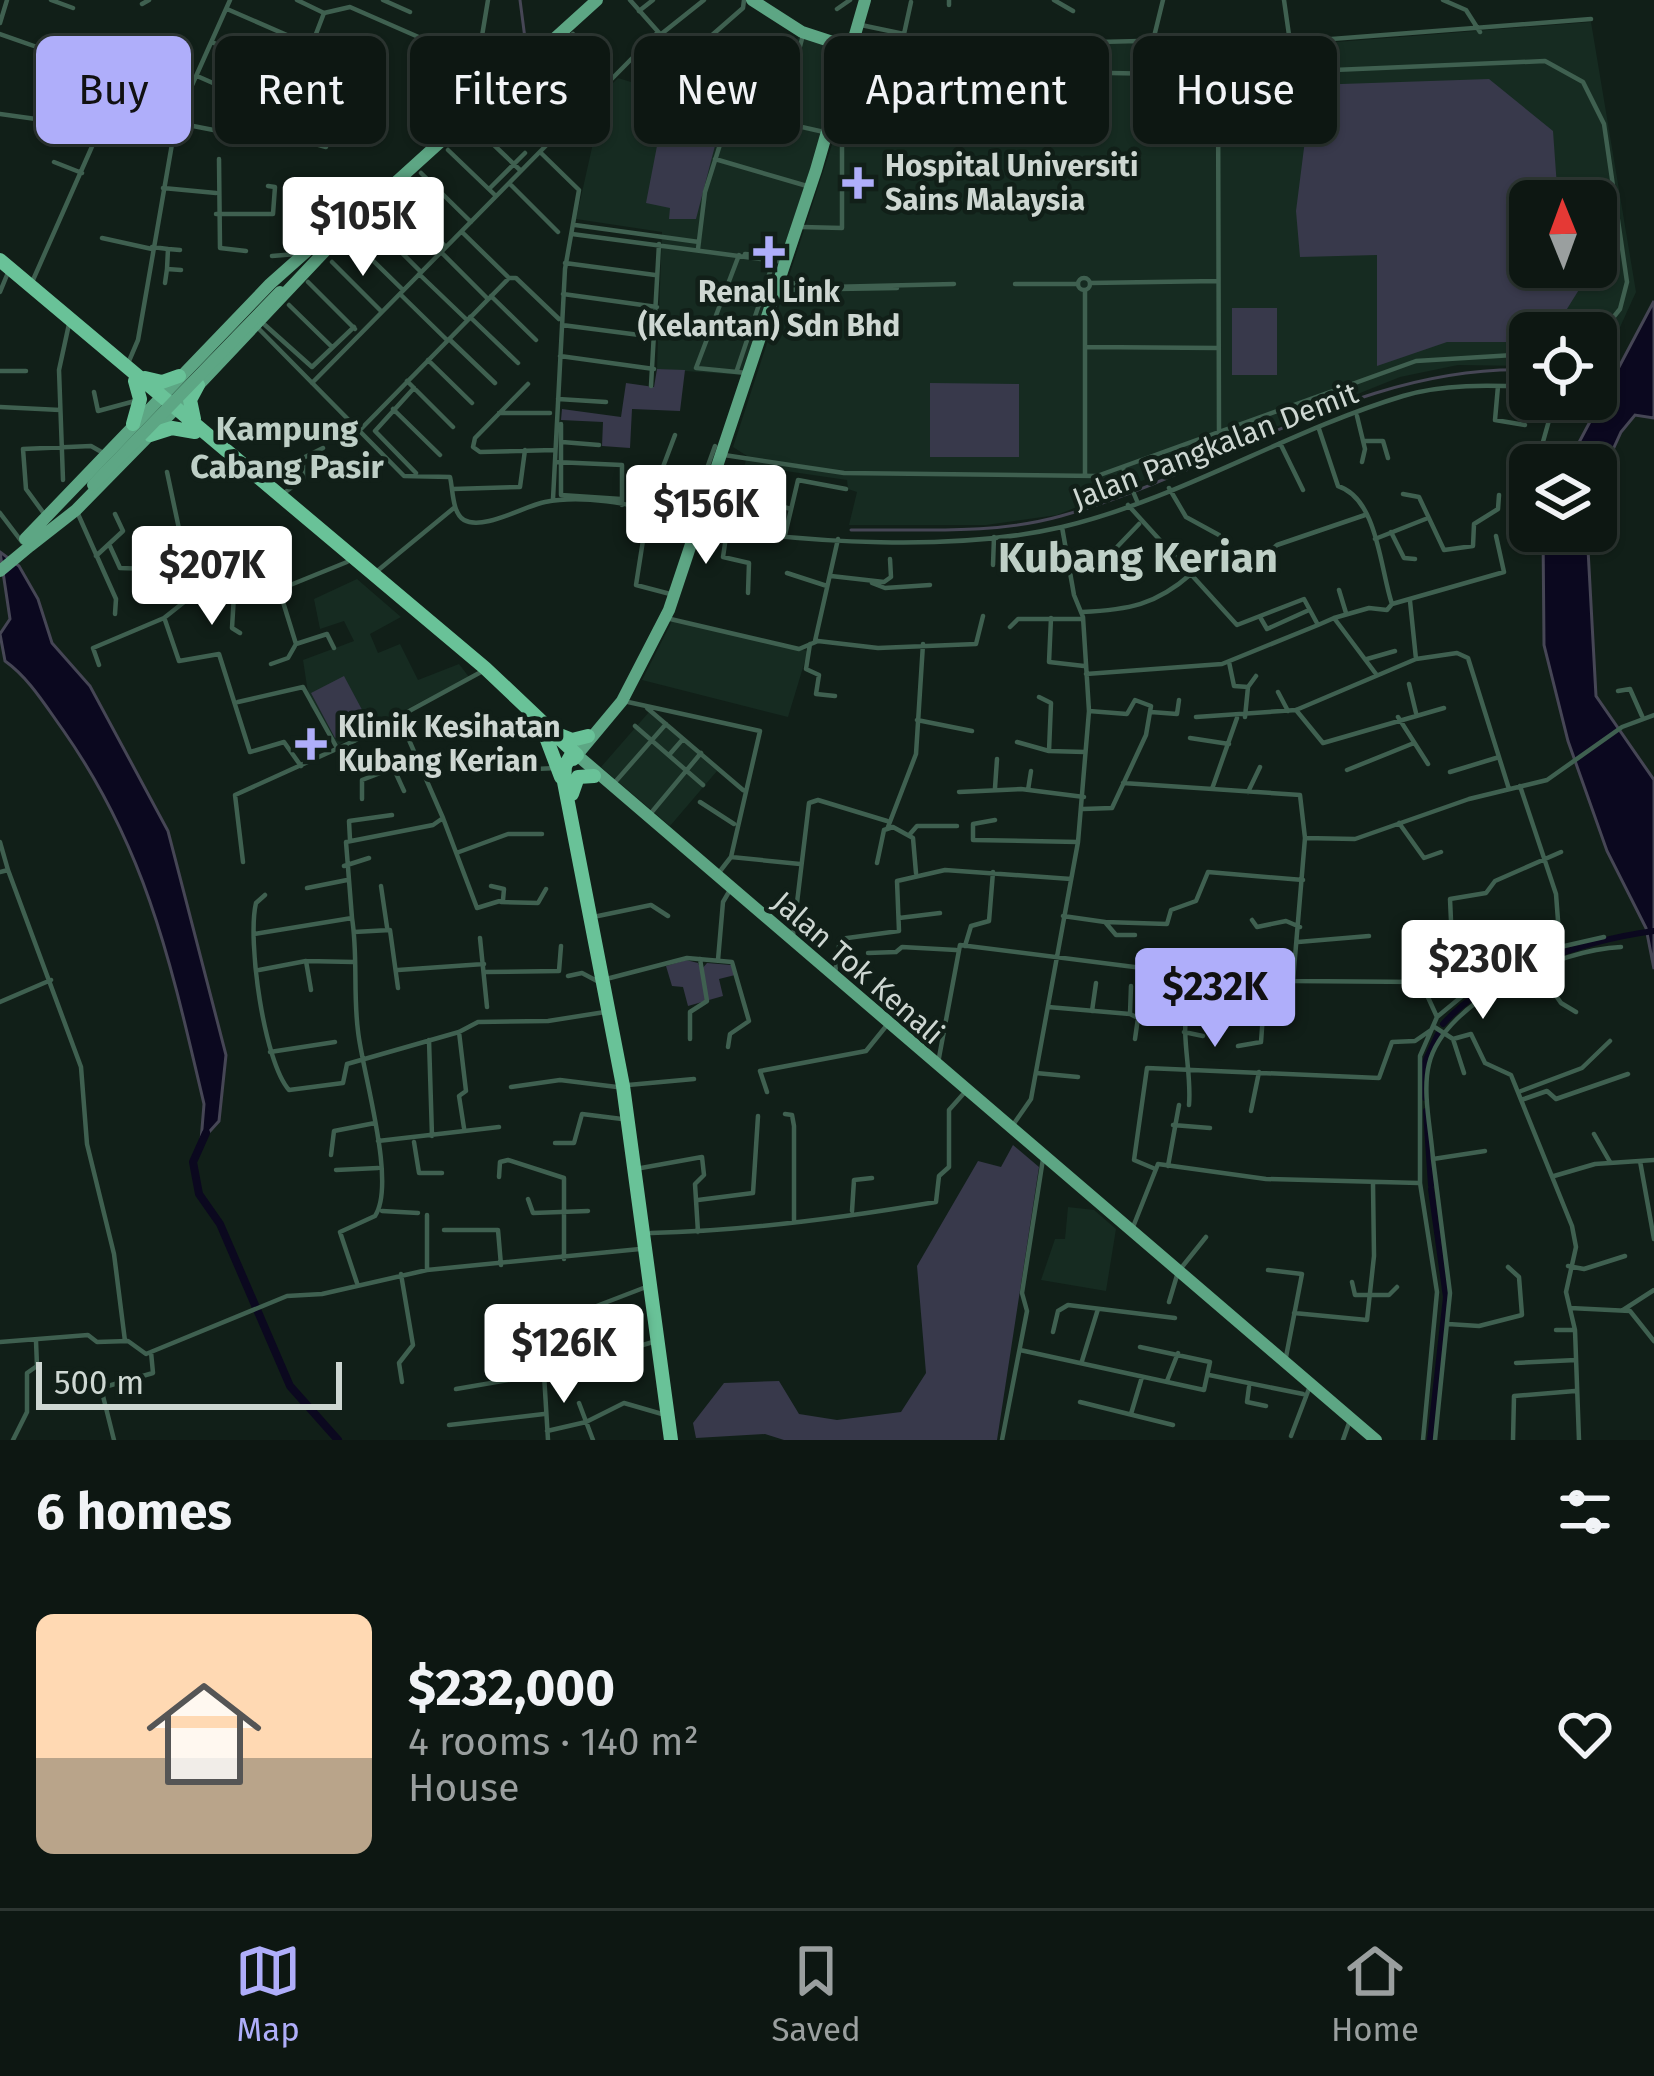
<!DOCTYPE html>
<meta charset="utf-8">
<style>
:root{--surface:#0d1712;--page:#16201b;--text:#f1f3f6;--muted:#9a9f9f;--line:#2d3632;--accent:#afaefa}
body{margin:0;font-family:"Fira Sans",sans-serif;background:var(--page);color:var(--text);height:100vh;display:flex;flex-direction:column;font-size:45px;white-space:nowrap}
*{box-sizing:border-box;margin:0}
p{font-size:39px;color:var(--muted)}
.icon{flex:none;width:66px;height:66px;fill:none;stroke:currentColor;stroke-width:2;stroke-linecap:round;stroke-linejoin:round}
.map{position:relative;height:1440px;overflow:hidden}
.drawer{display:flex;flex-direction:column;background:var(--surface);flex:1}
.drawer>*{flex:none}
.hud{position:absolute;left:36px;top:36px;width:1584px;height:108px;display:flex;gap:24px}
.needle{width:78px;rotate:359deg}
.fabs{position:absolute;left:1509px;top:180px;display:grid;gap:24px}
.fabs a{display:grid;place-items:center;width:108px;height:108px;border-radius:18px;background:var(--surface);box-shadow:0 3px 9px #0004,0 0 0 3px var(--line);font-size:60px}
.scale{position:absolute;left:36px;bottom:30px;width:306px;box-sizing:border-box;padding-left:12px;border:6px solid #ced7d2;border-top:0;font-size:33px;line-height:42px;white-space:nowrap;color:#ced7d2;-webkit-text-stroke:9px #111f18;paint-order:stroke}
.price{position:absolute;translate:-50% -102px;padding:0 27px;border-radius:12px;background:#fff;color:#222;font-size:39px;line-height:78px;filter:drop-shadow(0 3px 6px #0008)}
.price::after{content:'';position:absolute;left:50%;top:72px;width:36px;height:27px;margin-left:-18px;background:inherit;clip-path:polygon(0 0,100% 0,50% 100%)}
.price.active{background:var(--accent);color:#111}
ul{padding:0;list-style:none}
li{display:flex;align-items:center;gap:36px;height:300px;padding:0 36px}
li span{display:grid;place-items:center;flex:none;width:336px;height:240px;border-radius:18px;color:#555}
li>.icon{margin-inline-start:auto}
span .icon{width:144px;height:144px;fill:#fffc;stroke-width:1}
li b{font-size:51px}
h2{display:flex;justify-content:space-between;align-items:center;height:144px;padding:0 36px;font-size:51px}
.tag{padding:0 42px;border-radius:18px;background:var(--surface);box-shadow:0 3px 9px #0004,0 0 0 3px var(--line);font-size:42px;line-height:108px}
.tag.active{background:var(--accent);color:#111}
.menu{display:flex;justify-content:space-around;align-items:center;height:168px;border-top:3px solid var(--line);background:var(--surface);font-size:33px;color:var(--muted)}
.menu a{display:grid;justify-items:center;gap:6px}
.menu .active{color:var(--accent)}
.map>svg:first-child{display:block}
.built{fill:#162b21;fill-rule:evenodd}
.green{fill:#38394b}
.water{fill:#0b081f;stroke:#464655;stroke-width:3}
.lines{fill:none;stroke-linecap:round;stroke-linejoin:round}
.stream{stroke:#464655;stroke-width:3}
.canal{stroke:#0b081f;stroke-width:6}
.river{stroke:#0b081f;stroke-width:8}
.street{stroke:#3f6050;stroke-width:4.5}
.primary{stroke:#5da684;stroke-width:12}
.highway{stroke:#69c298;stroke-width:14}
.primary-bridge{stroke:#5da684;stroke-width:12}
.poi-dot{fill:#afaefa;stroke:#111f18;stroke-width:4.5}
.labels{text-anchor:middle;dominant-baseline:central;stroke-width:9;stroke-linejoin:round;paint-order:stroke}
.poi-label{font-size:30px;font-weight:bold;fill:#ced7d2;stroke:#111f18;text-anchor:start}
.street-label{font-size:30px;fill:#ced7d2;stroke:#111f18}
.neighbourhood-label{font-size:33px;font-weight:bold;fill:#becfc6;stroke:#111f18}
.district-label{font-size:42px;font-weight:bold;fill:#becfc6;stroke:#111f18}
</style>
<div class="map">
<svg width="1654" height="1440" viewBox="0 0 1654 1440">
<rect width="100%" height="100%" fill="#111f18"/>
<path class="built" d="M1591,22l45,270 -35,77h-5v-36h-66v33l-72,-1 -58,12 -343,138 -71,10h-137l8,-33 -9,-3 -1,-9 -82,-12 -22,3 4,-15 -14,-9 110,-336 93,-15 -10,-27 48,-21 167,-5 31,12zM1530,201h66v66h-66z
M798,37l35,9 10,10 -35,125 -67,194 -84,-6 5,-137 -86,-13 26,-116 -4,-5 20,-20 68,21 6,-21 20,2 3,-7 24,1 -3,14 46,11z
M357,579l44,38 -31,17 8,19 22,-9 18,36 41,-16 10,13 -131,68 -28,-39 -7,-46 51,-19 -10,-20 -24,8 -6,-30z
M672,621l136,30 -20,66 -146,-37z
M649,712l68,59 -47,55 -69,-59z
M1068,1207l26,3 22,19 -10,62 -65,-11 14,-41h10z"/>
<path class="green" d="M715,73l24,1 -15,37 -28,108h-27l1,-11 -24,-5 21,-109 19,5 6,-21 20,2z
M1489,79l64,52 5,70h-28v66h56l4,5 -38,61h-22v9h-83l-70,24v-111l-77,2 -4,-46 16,-126z
M1232,308h45v67h-45z
M657,369l28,1 -5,41 -48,-2 -2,39 -28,-2 1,-24 -42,-2 1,-11 59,8 5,-34 28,4z
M930,383l89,1v73h-89z
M344,676l24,45 -33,17 -24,-45z
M686,960l12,3 3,7 6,-7 24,2 4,10 -16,4 4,17 -35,10 -5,-19 -11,-1 -6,-20z
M1013,1145l26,22 -42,273h-213l-19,-6 -69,4 -3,-15 31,-40 55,-2 20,33 38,6 64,-8 25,-39 -9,-107 61,-105 23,6z"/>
<path class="water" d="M1654,301v117l-19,-3 -14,17 -25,55v-22h-29z
M1543,531h44l9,165 58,84v189l-8,-41 -39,-77 -39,-110 -24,-96z
M0,552l19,14 19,33 14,44 38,43 78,145 58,224 -7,66 -18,20 3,-37c-33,-140 -57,-254 -141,-374 -18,-25 -34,-52 -58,-69l-5,-27 10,-15z"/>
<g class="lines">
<path class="stream" d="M520,0l6,46
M1596,372l22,1
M851,530c69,-1 143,5 210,-14 159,-44 299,-152 469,-146"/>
<path class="canal" d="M1443,1024c47,-53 143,-84 211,-93
M1425,1098l-1,-34 14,-30
M1426,1111l5,74
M1430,1440l16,-143 -15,-108"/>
<path class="river" d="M206,1133l-13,29 6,32 21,30 70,162 48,54"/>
<path class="street" d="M51,0l22,8
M297,0l27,13 26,-6 137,60 23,-1 17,-14 8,3
M383,0l27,12
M630,0l47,53 65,22 -37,117 -7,57
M1054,0l19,11
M1284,0l6,42
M1443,0l23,10 14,22
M142,4l7,-4
M949,5v-5
M227,9l149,65
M837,9l13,-9
M639,11l14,-11
M0,23l7,-23
M861,25l43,9 7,-32
M0,34l54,19 25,-3
M573,34l-22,20 43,43
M660,35l44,-35
M212,42l70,35
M1152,45l11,-45
M117,57l40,6
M687,57l56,-49 1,-8
M478,60l10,-60
M572,75l19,-18
M1218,75l1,359
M197,76l59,26
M523,76l47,46
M276,80l50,16
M112,86l9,-41 41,6 2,10 12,2
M843,89l73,-18 58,-26 166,-4 36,10 415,-32
M500,100l45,46
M731,111l93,21
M0,114l36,5 16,-43 97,15 32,19
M780,122l23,-87
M246,125l21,-40 39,-25 18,-47
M246,125l80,22
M475,127l46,44
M142,129l3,-10 7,-1 82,16 12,-9
M448,150l48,46
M540,152l39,38 -14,79 -12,230
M219,159l1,89 26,3
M715,159l92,27
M54,162l28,11
M421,173l50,49
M511,185l47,47
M163,188l53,5
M489,189l36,-36
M396,196l50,51
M216,214h57l2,-27 -7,-1
M371,222l50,50
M575,225l124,17
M802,227l40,1v-112l97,-5 7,-9 1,-26 10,-6 261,5 327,-14 38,21 21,42 23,158 -7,27 -24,30
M462,232l47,46
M572,234l212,28
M102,238l50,11
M352,240l51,50
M152,247l16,2 -1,20 14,1
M168,249l12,1
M441,252l47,47
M745,254l36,3
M739,255l-43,113 51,5
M272,256l24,-2
M332,262l50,50
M565,263l90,12
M419,274l48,46
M1078 284a6 6 0 1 1 12 0a6 6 0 1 1-12 0Z
M33,280l61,-138 -5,-10 -33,-6
M308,282l47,47
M783,282l46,5 125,-3
M165,283l2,-14
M1090,283l127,-2
M1015,284h63
M777,290l120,-2
M0,292l7,-17
M400,294l47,46
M563,294l94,13
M491,296l45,44
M289,305l43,42
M470,317l48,46
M265,325l47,42 42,-40
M562,325l93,12
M257,327l147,149 46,1c3,12 2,36 14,43 19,11 60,-14 81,-18 47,-9 103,7 149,16
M449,339l46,44
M1086,347l132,1
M560,356l94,13
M428,360l44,43
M129,361l9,-21 38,-219 54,-121
M737,370l34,-101 -2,-7
M0,371h26
M407,381l46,46
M312,383l346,-351
M528,384l-53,54 -2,9 7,5 74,-2
M651,386l8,-142
M1498,386l-3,34 30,5
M1596,386l12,-6
M414,388l-39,43 41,42
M94,392l4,19 37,-10
M558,399l48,3
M1554,405l23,5
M0,407l60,3
M393,409l47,46
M499,413h51
M1357,416l8,33 -3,13
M1319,429l19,57c40,13 42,83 54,118
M359,431l150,-153h7l43,41
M1363,441h20l5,17
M562,442l37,3
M1280,443l23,47
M724,455l120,18 253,3 319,-115 114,-7
M1539,456l16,-57
M555,462l67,3v40
M1124,470l13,31
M167,472l26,123
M1085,476v-186
M63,480l-4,-110 10,-46
M715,486l41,4 6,11 29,8
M1169,488l17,29 33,18
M453,489l67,-2 5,-37
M284,493l19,-14v-21l20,-10
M1403,494l16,3 25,53 29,-4 1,-22 24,-15 1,-14
M561,495v-71
M561,495l60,4
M650,502l42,8 23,-64
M649,504l26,-69
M1128,505l109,120 67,-26 14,26 16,-7 42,56
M0,513l22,29
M78,514l38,85 -1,15
M45,515l-19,-26 -3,-40 68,-3 14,8
M698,526c110,17 256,26 364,1 118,-28 225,-96 341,-131 40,-12 86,-11 127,-9
M727,530l-4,27 26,6 -1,30
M1391,532l13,26 11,1
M644,534l-8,51 38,10
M785,535l13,-55 48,9
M1375,539l53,-21
M109,544l11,24 29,1
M96,556l27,-25 -8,-17
M1067,557l49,-9 23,-24
M1272,564l-1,-14 6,-5 88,-30
M993,565l1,-28
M376,572l79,-65
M787,573l40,13
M831,576l53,6 7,-5 -1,-18
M872,583l13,5 45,-3
M279,589l17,55
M1339,590l7,23
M234,595l-2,33 8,5
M1082,612c46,-2 74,-7 109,-38
M1260,617l7,12 42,-19
M666,618l133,31 19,-8 60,7 98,-4 7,-28
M1051,618l-2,44 35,4
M1334,618l35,-10 18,2 5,-6 112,-32 -8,-36
M165,620l14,41 40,-7 31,98 34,-10 17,24
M1010,627l8,-8h65
M815,641l23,-102
M810,644l-4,25 13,6 -3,19 19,2
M1367,659l28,-8
M1416,659l41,-6 11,5 41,131
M1229,662l5,24 14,1 8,-11
M271,664l17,-6 8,-14 31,-10 7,14
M99,665l-6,-17 71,-30 29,-23 80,-3 74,-30
M1086,674l136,-10 96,-39
M1409,684l7,29
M1618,691l12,-2 12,27
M1278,692l10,19
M1039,697l12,6 -2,48
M238,702l65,-15 34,61
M628,702l132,29 -29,126 -14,18
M647,708l96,82
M1296,710l27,33 121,-35
M1151,712l26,2 2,-14
M1196,717l100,-7 120,-51 -6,-58
M1245,717l3,-30
M1398,717l30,47
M917,720l55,11
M635,726l68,59
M1190,738l39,6
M1017,742l32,9 36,1
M669,755l14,-16
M393,767l11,24
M1347,770l67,-27
M469,772l88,-4
M1450,772l46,-14
M616,781l50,-57
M1123,783l177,12 5,43 50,1 114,-40 78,-19 75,-53 32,-12
M1520,786l36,108 4,53
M995,788l2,-29
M1212,789l25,-71
M1028,790l3,-19
M959,792l62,-3 63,8
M1248,792l12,-25
M362,799v-19l57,-22
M700,802l34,22
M1083,809l29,-1 34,-73 5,-29 -16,-6 -8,14 -38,-3
M651,813l50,-60
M443,818l34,90 26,-8 1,-11 -13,-3
M995,820l-22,4v16l105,2
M1399,823l25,35 17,-6
M888,827l28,-73 7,-110
M910,834l7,-8h40
M350,840l-1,-19 43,-6
M0,842l8,28
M459,852l49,-18h34
M731,857l69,7
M243,862l-8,-67 119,-54 127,-69
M877,863l7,-33 9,-3 20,11 3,35
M344,866l25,-8
M0,872l8,-2 73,197 6,77 27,110 11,87
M381,886l6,41
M307,888l40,-8
M265,895l-9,8c-9,37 8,159 33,187l54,-7 4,-19 112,-32 19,-10 70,-1 57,-9
M501,902l37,1 8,-14
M598,916l53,-11 17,11
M1063,916l42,6 11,13h19
M352,918c6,37 1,75 6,113 4,40 39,152 17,185l-35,16 17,51
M899,918l41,-5
M1252,920l5,7 29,-6 14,6
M1451,921l-1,-22 36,-6 9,-12 66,-29
M1105,922l62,2 4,-14 25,-9 12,-29 95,8
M354,932l36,-2 8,58
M254,934l98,-16 -6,-76 87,-17 10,-7 -44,-101
M793,936l16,-133 9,-3 69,21
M480,938l7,69
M1298,942l71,-6
M965,946l6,-20 18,-5 4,-49
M868,953l28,-1 6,-5 54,3
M718,960l5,-58 7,-12
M306,961l5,29
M259,970l47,-9 48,1
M398,970l86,-6
M1539,971l22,32 15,9
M485,972l74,-1 2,-25
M835,973l5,-34 59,-8 -2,-50 48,-11 126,9
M568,976l14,-3 17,9
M610,978l77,-20 45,4 17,59 -19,13 -2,13
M1293,981l12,-143
M1425,984l25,-13 -5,-13
M0,1002l51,-22
M1048,1007l82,7 1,-28
M1188,1007c-8,26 4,66 1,98
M1092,1011l4,-28
M1130,1014l8,4 -3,21
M1433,1026l20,13 18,-5 14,29 26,12 61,151 4,21 -10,45 9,38 4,110
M459,1032l7,59 -7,5 5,32
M1184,1032l19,4
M690,1039v-27l17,-11 -7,-42
M1453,1039l11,34
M429,1040l3,96
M1238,1046l23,-4 3,-41 17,-5v-16
M270,1052l65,-10
M938,1063l22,-118 198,25 135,11 128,1 16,35
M1036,1073l42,4
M628,1085l66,-6
M511,1087l49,-7 57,7
M1521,1091l61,-23 28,-27
M767,1092l-7,-21 106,-20 21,-26
M1524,1099l23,-8 9,8 72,-25
M1251,1111l8,-39
M785,1114l7,1 2,11v96
M1013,1125l18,-26 47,-257 11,-131 -6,-94 -9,-22 -12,-68
M1173,1125l37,3
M1594,1134l16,28
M378,1141l121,-14
M414,1142l5,31h23
M555,1143h19l8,-29 40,5
M331,1155l3,-24 41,-8
M1433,1159c-2,-29 -11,-67 -4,-95 15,-64 132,-115 192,-117
M1640,1161l14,78
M1168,1166l11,-61
M641,1168l61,-11 2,18 -9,9 3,48
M1153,1168l-19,-8 13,-92 232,10 13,-36 23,-1 16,-11
M336,1170l42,-2
M1554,1176l41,-12 59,-4
M499,1177l1,-15 8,-2 56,18v81
M528,1199l5,14 55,-2
M698,1200l55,-7 5,-77
M382,1211l36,2
M852,1211l2,-31 18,-2
M427,1215v55
M1133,1227l25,-63 108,15 153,4
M444,1230h54l3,35
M651,1233c96,-2 191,-15 285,-31l3,-26 10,-9v-57l16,-18
M1568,1266l16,3 41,-13
M1268,1270l34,4 -16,83
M401,1274l12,71 -14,18 3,19
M1352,1282l3,13h34l8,-8
M1169,1302l9,-30 28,-35
M1570,1308l60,3 24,30
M515,1309l15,67
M1623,1310l31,-20
M1294,1313l73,7 7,-64 -1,-72
M1448,1324l31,2 43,-11 -3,-38 -11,-10
M1556,1330h19
M1053,1332l5,-21 10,-6 107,13
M0,1342l88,-7 9,7 31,-1 18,13 141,-58 35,-2 105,-24 213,-21
M1020,1350l184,40 6,-28 -70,-15
M591,1361l-10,-49 65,-25
M1082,1361l16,-52
M1516,1363l60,-3
M544,1374l4,66
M1209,1375l94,19
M1167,1381l11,-28
M1249,1387l-2,15 19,4
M456,1389l88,-15 109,-32
M1080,1402l93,23
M579,1403l14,37
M1131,1414l11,-37
M449,1425l95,-11
M547,1431l39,-9 38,-19 38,11
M1291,1436l19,-50
M13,1440l14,-28v-39l10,-7 -1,-25
M114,1440l-13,-52 52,-15 -2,-21
M1002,1440l25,-129 -5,-18 21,-134
M1343,1440l6,-17
M1423,1440l14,-148 -17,-109v-127l17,-39 35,-29 88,-41 44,-10
M1435,1440l15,-147 -17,-134 52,-8
M1513,1440l1,-44 61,-5"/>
<path class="primary" d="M752,0l50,32 52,17
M865,0l-49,170 -147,440 -47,91 -45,54 799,685
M353,221l244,-221
M194,390l164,-174
M25,539l245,-255 82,-73
M30,546l46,-36 104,-106
M0,571l36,-30"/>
<path class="highway" d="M0,260l485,408 92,87 -4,4
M145,378l17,4 17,-6
M194,419l-4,-19 8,-15
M133,424l7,-25 -5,-18
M150,435l22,-7 23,4
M544,732l17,45
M557,734l15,6 16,-4
M573,752l-8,14 -1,16 59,304 48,354
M572,794l6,-17 16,-1"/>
<path class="primary-bridge" d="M93,485l187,-193"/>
</g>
<g class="poi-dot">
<path d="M852 165h12v12h12v12h-12v12h-12v-12h-12v-12h12z"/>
<path d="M763 234h12v12h12v12h-12v12h-12v-12h-12v-12h12z"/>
<path d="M305 726h12v12h12v12h-12v12h-12v-12h-12v-12h12z"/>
</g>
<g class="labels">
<g class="poi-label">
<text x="885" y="166">Hospital Universiti<tspan x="885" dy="34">Sains Malaysia</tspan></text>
<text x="769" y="292" text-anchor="middle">Renal Link<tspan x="769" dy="34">(Kelantan) Sdn Bhd</tspan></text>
<text x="338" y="727">Klinik Kesihatan<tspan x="338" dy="34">Kubang Kerian</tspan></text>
</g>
<g class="street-label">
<text transform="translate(1215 446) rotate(-21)">Jalan Pangkalan Demit</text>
<text transform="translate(858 968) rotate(41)">Jalan Tok Kenali</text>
</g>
<g class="neighbourhood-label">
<text x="287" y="429">Kampung<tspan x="287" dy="38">Cabang Pasir</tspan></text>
</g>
<g class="district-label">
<text x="1138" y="558">Kubang Kerian</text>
</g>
</g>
</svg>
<div class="fabs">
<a><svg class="needle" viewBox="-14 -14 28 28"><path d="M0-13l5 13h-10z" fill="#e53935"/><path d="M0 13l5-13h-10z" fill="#9a9f9f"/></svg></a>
<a><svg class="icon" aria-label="locate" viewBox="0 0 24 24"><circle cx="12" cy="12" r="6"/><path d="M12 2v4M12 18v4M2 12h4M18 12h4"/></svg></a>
<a><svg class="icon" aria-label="layers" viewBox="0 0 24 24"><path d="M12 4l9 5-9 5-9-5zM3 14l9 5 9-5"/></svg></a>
</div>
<div class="scale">500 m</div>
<b class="price" style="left:363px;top:279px">$105K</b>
<b class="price" style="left:706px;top:567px">$156K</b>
<b class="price" style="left:212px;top:628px">$207K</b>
<b class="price" style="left:1483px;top:1022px">$230K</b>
<b class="price active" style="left:1215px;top:1050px">$232K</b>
<b class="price" style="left:564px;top:1406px">$126K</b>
<div class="hud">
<a class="tag active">Buy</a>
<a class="tag">Rent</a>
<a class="tag">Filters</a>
<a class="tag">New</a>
<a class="tag">Apartment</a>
<a class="tag">House</a>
</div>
</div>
<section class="drawer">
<h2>6 homes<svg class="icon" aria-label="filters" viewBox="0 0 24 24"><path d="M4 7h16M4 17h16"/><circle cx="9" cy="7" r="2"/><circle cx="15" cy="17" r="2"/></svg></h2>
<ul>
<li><span style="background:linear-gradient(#ffd9b3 60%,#b9a48a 0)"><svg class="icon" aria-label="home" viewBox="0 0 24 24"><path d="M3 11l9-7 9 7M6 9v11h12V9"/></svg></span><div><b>$232,000</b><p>4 rooms · 140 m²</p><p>House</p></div><svg class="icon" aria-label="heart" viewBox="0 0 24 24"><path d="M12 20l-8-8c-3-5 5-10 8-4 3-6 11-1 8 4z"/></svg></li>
</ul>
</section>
<nav class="menu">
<a class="active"><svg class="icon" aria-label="map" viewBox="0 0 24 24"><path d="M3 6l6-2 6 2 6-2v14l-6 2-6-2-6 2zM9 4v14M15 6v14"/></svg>Map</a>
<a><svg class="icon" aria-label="saved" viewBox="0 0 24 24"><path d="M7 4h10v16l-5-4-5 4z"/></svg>Saved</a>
<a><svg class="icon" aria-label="home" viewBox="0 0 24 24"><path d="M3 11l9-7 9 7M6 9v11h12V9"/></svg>Home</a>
</nav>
